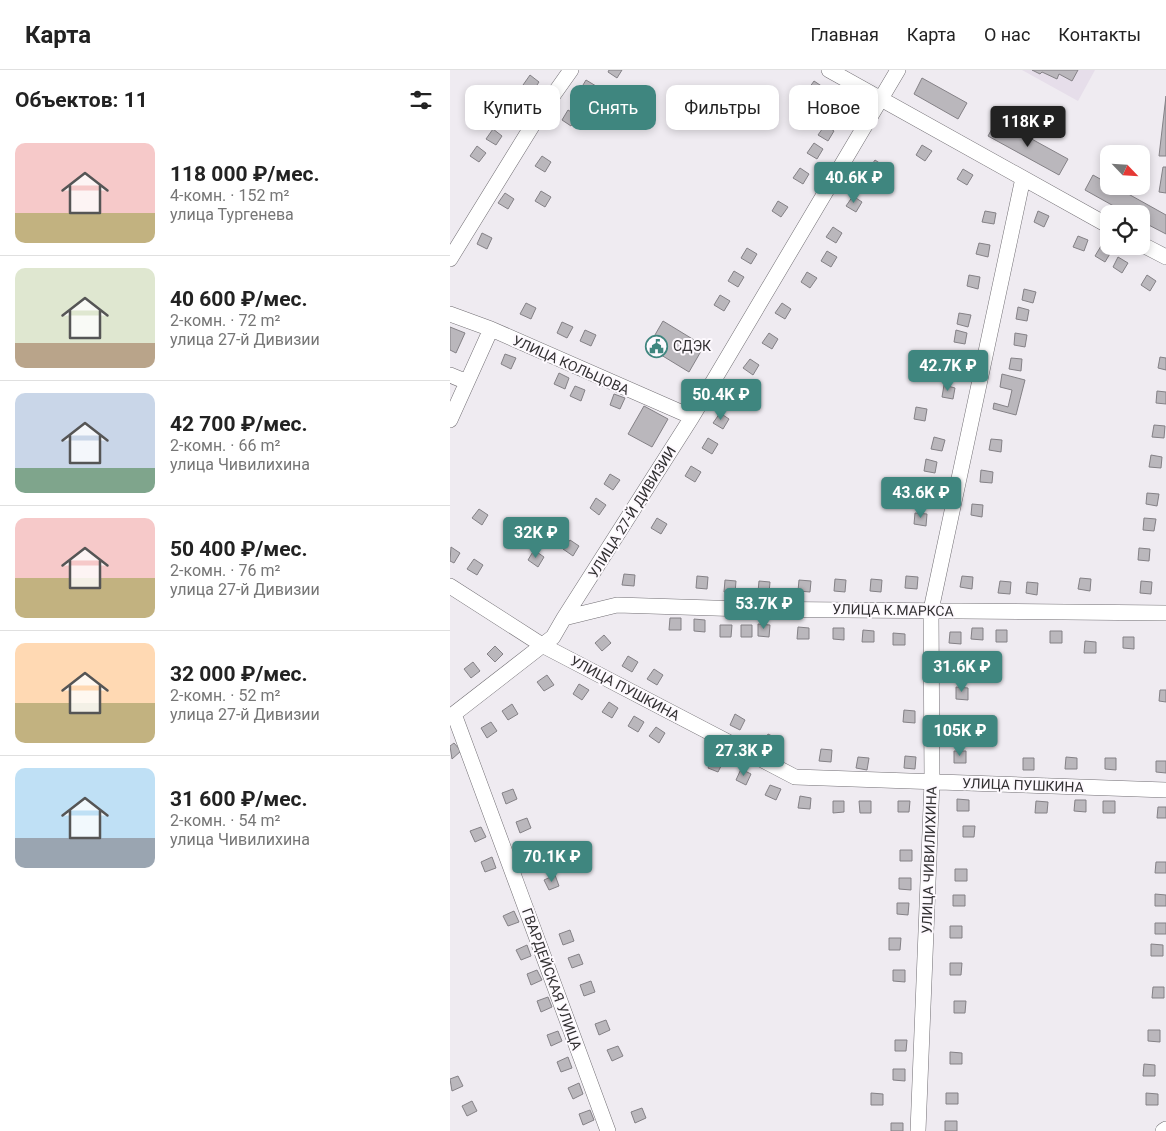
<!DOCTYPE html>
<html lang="ru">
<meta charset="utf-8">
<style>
:root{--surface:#fff;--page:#f2f2f2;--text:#222;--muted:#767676;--line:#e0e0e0;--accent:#3f867f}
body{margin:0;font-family:Roboto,sans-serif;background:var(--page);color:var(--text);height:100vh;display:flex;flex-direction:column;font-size:19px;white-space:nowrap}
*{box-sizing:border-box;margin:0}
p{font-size:16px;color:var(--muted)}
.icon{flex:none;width:28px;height:28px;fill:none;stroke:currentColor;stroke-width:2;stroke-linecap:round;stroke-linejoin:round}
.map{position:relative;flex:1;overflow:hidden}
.drawer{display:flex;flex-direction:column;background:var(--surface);width:450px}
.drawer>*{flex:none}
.banner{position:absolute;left:15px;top:15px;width:475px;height:45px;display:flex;gap:10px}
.needle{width:32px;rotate:115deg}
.buttons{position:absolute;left:650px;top:75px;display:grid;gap:10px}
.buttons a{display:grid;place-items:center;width:50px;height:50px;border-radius:10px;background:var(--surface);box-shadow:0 2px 8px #0003;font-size:25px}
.price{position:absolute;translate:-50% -42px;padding:0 11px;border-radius:5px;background:var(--accent);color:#fff;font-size:16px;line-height:32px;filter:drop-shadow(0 1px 2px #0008)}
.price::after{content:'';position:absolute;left:50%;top:30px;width:15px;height:11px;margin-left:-8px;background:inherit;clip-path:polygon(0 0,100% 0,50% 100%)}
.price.on{background:#222;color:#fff}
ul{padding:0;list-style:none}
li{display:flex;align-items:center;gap:15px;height:125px;padding:0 15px}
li+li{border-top:1px solid var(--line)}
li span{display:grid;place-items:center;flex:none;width:140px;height:100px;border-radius:10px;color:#555}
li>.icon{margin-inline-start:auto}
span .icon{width:60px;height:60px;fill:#fffc;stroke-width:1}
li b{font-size:21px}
h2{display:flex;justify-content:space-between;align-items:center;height:60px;padding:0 15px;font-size:21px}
.chip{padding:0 18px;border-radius:10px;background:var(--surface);box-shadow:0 2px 8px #0003;font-size:18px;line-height:45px}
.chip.on{background:var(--accent);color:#fff}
header{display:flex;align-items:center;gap:30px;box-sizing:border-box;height:70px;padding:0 25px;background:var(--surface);border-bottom:1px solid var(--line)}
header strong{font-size:24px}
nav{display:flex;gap:28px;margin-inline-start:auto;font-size:18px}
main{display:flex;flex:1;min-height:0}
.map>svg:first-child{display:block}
.built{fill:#e6deea}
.building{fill:#bab7bc;stroke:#848186}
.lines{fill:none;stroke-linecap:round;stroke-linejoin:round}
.minor-casing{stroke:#726f74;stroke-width:16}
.minor{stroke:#fff;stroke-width:15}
.labels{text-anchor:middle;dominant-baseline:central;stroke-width:4;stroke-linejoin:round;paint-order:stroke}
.poi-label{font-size:14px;fill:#333133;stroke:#fdf9fe;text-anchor:start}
.street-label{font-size:14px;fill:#333133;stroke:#fdf9fe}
</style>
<header>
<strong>Карта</strong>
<nav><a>Главная</a><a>Карта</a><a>О нас</a><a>Контакты</a></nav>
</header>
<main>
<section class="drawer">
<h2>Объектов: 11<svg class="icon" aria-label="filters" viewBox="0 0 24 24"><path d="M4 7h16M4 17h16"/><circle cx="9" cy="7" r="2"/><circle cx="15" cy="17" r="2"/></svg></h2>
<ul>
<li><span style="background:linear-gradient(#f6c9c9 70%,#c2b280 0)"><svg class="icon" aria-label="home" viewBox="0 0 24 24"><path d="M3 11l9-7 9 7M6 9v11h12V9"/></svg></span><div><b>118 000 ₽/мес.</b><p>4-комн. · 152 m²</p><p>улица Тургенева</p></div></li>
<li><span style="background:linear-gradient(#dfe7d0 75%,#b9a48a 0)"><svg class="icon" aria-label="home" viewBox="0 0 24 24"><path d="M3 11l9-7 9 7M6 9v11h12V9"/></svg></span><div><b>40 600 ₽/мес.</b><p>2-комн. · 72 m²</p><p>улица 27-й Дивизии</p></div></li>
<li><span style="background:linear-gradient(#c9d6e8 75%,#7fa58c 0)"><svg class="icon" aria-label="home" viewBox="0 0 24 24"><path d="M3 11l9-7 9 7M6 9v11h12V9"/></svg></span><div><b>42 700 ₽/мес.</b><p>2-комн. · 66 m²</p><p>улица Чивилихина</p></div></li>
<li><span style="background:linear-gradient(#f6c9c9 60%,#c2b280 0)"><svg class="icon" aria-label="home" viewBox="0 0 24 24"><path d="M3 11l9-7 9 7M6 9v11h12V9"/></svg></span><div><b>50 400 ₽/мес.</b><p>2-комн. · 76 m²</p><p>улица 27-й Дивизии</p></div></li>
<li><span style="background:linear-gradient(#ffd9b3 60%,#c2b280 0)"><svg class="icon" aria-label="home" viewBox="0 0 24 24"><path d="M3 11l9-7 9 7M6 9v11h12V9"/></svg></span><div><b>32 000 ₽/мес.</b><p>2-комн. · 52 m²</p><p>улица 27-й Дивизии</p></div></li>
<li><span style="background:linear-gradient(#bfe0f5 70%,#9aa5b1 0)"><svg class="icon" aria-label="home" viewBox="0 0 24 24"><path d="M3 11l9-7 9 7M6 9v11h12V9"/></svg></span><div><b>31 600 ₽/мес.</b><p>2-комн. · 54 m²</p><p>улица Чивилихина</p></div></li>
</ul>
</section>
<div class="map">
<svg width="716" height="1061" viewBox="0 0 716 1061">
<rect width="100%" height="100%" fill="#efebf1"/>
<path class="built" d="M572,0h73l-17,31z"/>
<path class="building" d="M159,0h13l-5,8 -9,-6z
M582,0h46l-6,11 -13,-7 -2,5 -15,-7 -2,2z
M80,5l9,7 -6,9 -10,-6z
M472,8l45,25 -9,16 -44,-25z
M136,10l10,6 -6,10 -10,-6z
M364,11l9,6 -6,10 -10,-6z
M388,26l9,6 -6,10 -9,-6z
M716,26v60h-7z
M58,32l9,7 -7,10 -9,-7z
M118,40l10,6 -7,10 -9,-6z
M547,50l71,39 -9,16 -71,-39z
M375,55l9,6 -6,10 -10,-6z
M43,59l9,7 -6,9 -10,-6z
M364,73l9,6 -6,10 -10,-6z
M472,75l10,6 -7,10 -9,-6z
M27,76l9,7 -7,9 -9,-6z
M92,86l9,6 -6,10 -10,-6z
M425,90l9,6 -6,10 -10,-6z
M713,97h3v26l-7,-1z
M350,98l9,6 -6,10 -10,-6z
M513,99l10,6 -6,10 -10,-6z
M643,105l16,9v2h5l52,29v19l-25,-13v-7h-13l-43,-24z
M91,121l10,6 -6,10 -10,-6z
M55,123l9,6 -6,10 -10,-6z
M403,126l9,6 -6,10 -10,-6z
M328,131l10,6 -7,10 -9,-6z
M535,141l11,2 -2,11 -12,-2z
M588,141l11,5 -5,11 -10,-5z
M383,157l9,6 -6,10 -10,-6z
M32,163l10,5 -5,11 -10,-5z
M628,166l10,4 -4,11 -11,-4z
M529,173l11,2 -2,12 -12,-3z
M651,176l10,6 -6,10 -10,-6z
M297,178l10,6 -6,10 -10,-6z
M377,181l10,6 -6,10 -10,-6z
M668,187l10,6 -6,10 -9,-6z
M284,201l10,6 -6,10 -10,-6z
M357,202l10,6 -7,10 -9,-6z
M519,205l11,2 -2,12 -11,-3z
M697,205l9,6 -6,10 -9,-6z
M574,219l12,3 -3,11 -11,-3z
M270,225l10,6 -6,10 -10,-6z
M76,233l10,5 -5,11 -11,-5z
M332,233l9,6 -6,10 -10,-6z
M568,237l11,3 -2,11 -11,-2z
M509,243l12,2 -3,12 -11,-3z
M213,251l41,25 -15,26 -41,-25z
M112,252l11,5 -6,11 -10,-5z
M0,257l15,6 -9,20 -6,-3z
M135,260l11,5 -5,11 -11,-5z
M506,260l11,3 -2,11 -11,-2z
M319,263l9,6 -6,10 -10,-6z
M565,263l12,2 -2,12 -11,-2z
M55,284l11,4 -5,11 -10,-5z
M710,287l6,1v12l-8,-2z
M561,288l11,1 -1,12 -12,-2z
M300,289l9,6 -6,10 -10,-7z
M499,291l11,3 -2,11 -12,-2z
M109,303l10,5 -4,11 -11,-5z
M552,304l23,6 -9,35 -23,-6 1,-6 14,4 4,-17 -12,-3z
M284,314l9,6 -6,10 -10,-6z
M494,315l11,3 -2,11 -11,-2z
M125,316l10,4 -4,11 -11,-5z
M707,321l9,1v12l-10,-1z
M164,324l11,4 -5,11 -10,-4z
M194,336l24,13 -16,28 -24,-13z
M466,337l11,2 -2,12 -11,-2z
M270,343l9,6 -6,10 -10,-6z
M704,355l11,1 -1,12 -12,-1z
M484,367l11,3 -3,11 -11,-2z
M258,368l10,6 -6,10 -10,-6z
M541,369l11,1 -1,12 -12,-2z
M701,385l11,2 -1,11 -12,-1z
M476,389l11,3 -2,11 -11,-2z
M241,396l10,6 -6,10 -10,-6z
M531,400l12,2 -1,11 -12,-1z
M160,404l10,6 -7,10 -9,-6z
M697,423l12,1 -2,12 -11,-2z
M146,428l10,7 -7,10 -9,-7z
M522,434l11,1 -1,12 -11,-2z
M29,439l9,6 -6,10 -10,-7z
M465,443l12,1 -1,12 -12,-2z
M207,448l10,6 -6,10 -10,-6z
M694,448l12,1 -2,12 -11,-1z
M120,470l9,6 -6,10 -10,-7z
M1,477l9,6 -6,10 -4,-2z
M689,478l11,1 -1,12 -11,-1z
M84,480l10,7 -6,10 -10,-7z
M24,489l9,6 -6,10 -10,-6z
M174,504l11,1 -1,11 -12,-1z
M247,506l11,1 -1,12 -11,-1z
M456,506l12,1 -1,12 -12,-1z
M512,506l11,1 -1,12 -12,-2z
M630,508l11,1 -1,12 -12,-2z
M385,509l11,1 -1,12 -11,-1z
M421,509l11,1 -1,12 -11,-1z
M275,510l11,1 -1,12 -11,-1z
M349,510l12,1 -1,11 -12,-1z
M309,511l11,1 -1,11 -11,-1z
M550,511l11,1 -1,12 -12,-1z
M691,511l11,1 -1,12 -11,-1z
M577,512l11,1 -1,12 -11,-2z
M220,548h11v12h-12z
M244,549l11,1v12l-11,-1z
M308,554l12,1 -1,12 -11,-1z
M270,555h12l-1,12h-11z
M291,555h11v12h-11z
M348,557l11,1v11h-12z
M383,558h11v12l-11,-1z
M522,558h11v12l-12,-1z
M413,560l11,1v11h-12z
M546,560h11v12h-11z
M600,561h12v12h-12z
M500,562h11v12l-12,-1z
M443,563l12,1v11h-12z
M154,565l7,8 -9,8 -7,-8z
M673,567h11v12l-11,-1z
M635,571l11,1v11h-12z
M45,576l8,8 -8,8 -8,-8z
M178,586l10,6 -6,10 -10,-6z
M23,592l7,9 -9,7 -7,-9z
M204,599l9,6 -6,10 -10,-6z
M97,605l7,10 -10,6 -7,-9z
M129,614l10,6 -7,10 -9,-6z
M506,617l12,1v12l-12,-1z
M710,620h6v12l-7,-1z
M159,632l9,6 -6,10 -10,-6z
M62,634l6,10 -10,6 -6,-9z
M454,640l11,1v12l-12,-1z
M285,644l10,6 -5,10 -10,-5z
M184,646l10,6 -6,10 -10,-6z
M41,652l6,9 -10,7 -6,-10z
M206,657l9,6 -6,10 -10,-7z
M504,662h12v12h-12z
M318,664l10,5 -5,11 -10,-6z
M4,673l7,8 -9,8 -2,-13z
M371,679l11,1 -1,12 -12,-1z
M504,681h12v12h-12z
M455,686l11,1 -1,12 -11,-1z
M263,687l10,5 -5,10 -10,-4z
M408,687l11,1 -2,12 -11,-2z
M616,687l11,1v11h-12z
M573,688h11v12h-11z
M655,688h11v12l-11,-1z
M706,691h10v12l-10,-1z
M291,699l10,5 -5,11 -10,-5z
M320,715l11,4 -5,11 -11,-5z
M63,719l4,10 -11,5 -4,-11z
M350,726l11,2 -1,11 -12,-1z
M507,729l12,1v11h-12z
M625,730h11v12l-12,-1z
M383,731h11v11l-11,1z
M409,731h12v12h-11z
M448,731h12l-1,11h-11z
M586,731l12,1 -1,11h-12z
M653,731h12v12h-12z
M708,737h8v11h-9z
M77,748l4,10 -11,5 -4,-11z
M513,756h12l-1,11h-11z
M31,757l5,10 -11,5 -5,-11z
M450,780h12v11h-12z
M42,787l4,11 -11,4 -4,-10z
M706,792h10v11h-11z
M505,799h12v12h-12z
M105,805l4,11 -10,4 -5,-10z
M449,808h12v12l-12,-1z
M705,824l11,1v11h-11z
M503,825h12v11h-12z
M447,833h12l-1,12 -11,-1z
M64,841l5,11 -11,4 -5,-10z
M705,853h11v11h-11z
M500,856h12v12h-12z
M120,860l4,11 -11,4 -4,-11z
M439,868h12l-1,12h-11z
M701,874l12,1v11h-12z
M77,875l4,11 -10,4 -5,-10z
M129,884l4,10 -11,4 -4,-10z
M500,893h12l-1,12h-11z
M87,900l5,10 -11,5 -4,-11z
M443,900h12v12l-12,-1z
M141,911l4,11 -11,4 -4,-11z
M703,917h11v11h-12z
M98,927l4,10 -11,5 -4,-11z
M504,931h12l-1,12h-11z
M156,950l4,10 -11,5 -4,-11z
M698,960h12v12l-12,-1z
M108,961l4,10 -11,5 -4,-11z
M445,970h12l-1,11h-11z
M168,976l5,10 -11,5 -5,-11z
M500,982l12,1v11h-12z
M118,987l4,11 -11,4 -4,-10z
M694,994l11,1v11h-12z
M443,999h12v12l-12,-1z
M8,1006l5,10 -11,5 -2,-12z
M129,1013l4,11 -10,5 -5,-11z
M421,1023l12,1v11h-12z
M496,1023h12v11h-12z
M696,1023l12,1v11h-12z
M22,1031l5,10 -10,5 -5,-10z
M192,1038l4,10 -11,5 -4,-11z
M140,1040l4,10 -11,5 -4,-11z
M495,1051h12v10h-12z
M441,1053h12v8h-12z"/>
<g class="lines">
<defs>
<path id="minor" d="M379,0l280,156
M691,174l25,13
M0,189l87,-141 34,-48
M0,244l41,15 201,88
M0,305l17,7
M0,350l41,-91
M0,516l92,59 253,132 371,13
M114,548l128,-201 206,-347
M4,644l154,417
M0,647l103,-80 11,-19 53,-13 128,4 421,4
M468,1061l14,-349 -1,-172 92,-432
M713,1061l3,-2"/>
</defs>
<use href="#minor" class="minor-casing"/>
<use href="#minor" class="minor"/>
</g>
<defs>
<symbol id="civic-ring" viewBox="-11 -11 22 22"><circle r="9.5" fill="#fdf9fe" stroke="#3f867f" stroke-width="1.5"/><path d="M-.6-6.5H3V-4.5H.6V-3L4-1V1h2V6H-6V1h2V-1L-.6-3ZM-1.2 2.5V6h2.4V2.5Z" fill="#3f867f"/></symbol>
</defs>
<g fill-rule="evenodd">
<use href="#civic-ring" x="194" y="264" width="25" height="25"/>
</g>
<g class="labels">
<g class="poi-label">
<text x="223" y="276">СДЭК</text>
</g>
<g class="street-label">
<text transform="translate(121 295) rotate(24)">УЛИЦА КОЛЬЦОВА</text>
<text transform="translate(182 442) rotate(-58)">УЛИЦА 27-Й ДИВИЗИИ</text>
<text transform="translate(443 540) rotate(1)">УЛИЦА К.МАРКСА</text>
<text transform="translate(175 618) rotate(28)">УЛИЦА ПУШКИНА</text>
<text transform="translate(573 715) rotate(2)">УЛИЦА ПУШКИНА</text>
<text transform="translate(479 790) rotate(-88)">УЛИЦА ЧИВИЛИХИНА</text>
<text transform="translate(102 909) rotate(70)">ГВАРДЕЙСКАЯ УЛИЦА</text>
</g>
</g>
</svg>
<div class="buttons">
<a><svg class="needle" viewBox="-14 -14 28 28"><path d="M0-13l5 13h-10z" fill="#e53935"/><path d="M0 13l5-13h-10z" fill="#767676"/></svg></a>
<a><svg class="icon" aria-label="locate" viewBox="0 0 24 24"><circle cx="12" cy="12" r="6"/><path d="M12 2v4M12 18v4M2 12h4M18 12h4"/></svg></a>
</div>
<b class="price on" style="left:578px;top:78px">118K ₽</b>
<b class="price" style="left:404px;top:134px">40.6K ₽</b>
<b class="price" style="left:498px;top:322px">42.7K ₽</b>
<b class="price" style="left:271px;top:351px">50.4K ₽</b>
<b class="price" style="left:471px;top:449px">43.6K ₽</b>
<b class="price" style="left:86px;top:489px">32K ₽</b>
<b class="price" style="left:314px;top:560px">53.7K ₽</b>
<b class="price" style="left:512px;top:623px">31.6K ₽</b>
<b class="price" style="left:510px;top:687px">105K ₽</b>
<b class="price" style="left:294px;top:707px">27.3K ₽</b>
<b class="price" style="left:102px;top:813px">70.1K ₽</b>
<div class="banner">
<a class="chip">Купить</a>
<a class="chip on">Снять</a>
<a class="chip">Фильтры</a>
<a class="chip">Новое</a>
</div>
</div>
</main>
